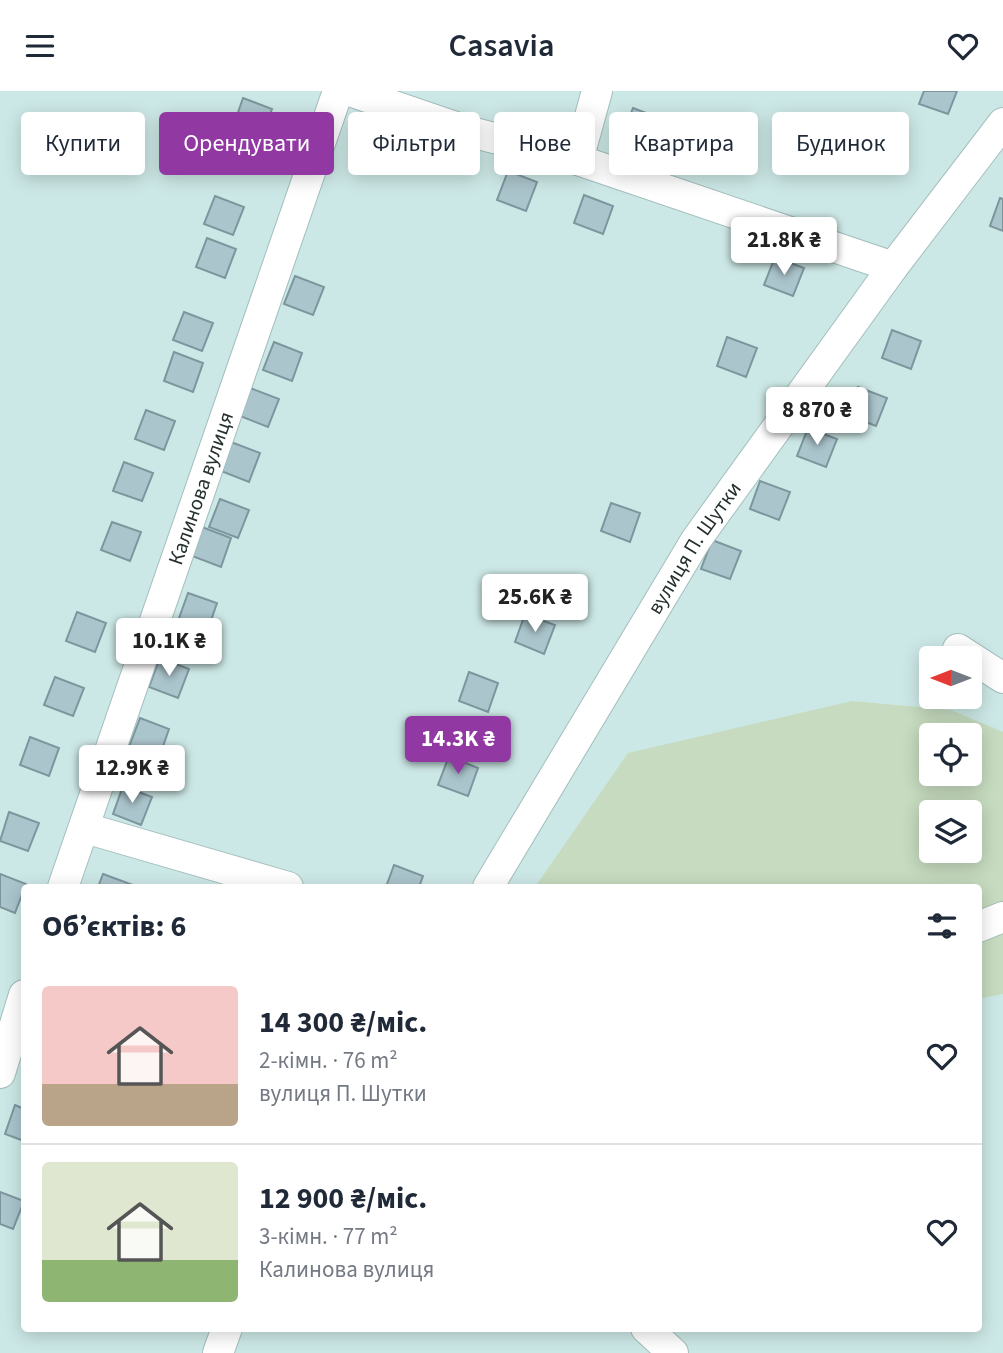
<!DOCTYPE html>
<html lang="uk">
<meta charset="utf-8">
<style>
:root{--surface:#fff;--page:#f6f6f7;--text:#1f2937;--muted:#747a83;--line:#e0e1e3;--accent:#9238a3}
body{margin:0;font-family:"Source Sans 3",sans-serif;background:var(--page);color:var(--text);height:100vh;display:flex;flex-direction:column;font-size:26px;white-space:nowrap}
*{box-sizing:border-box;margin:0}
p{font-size:23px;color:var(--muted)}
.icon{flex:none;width:38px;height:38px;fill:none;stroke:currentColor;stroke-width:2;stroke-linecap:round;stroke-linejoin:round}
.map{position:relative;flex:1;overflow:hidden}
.drawer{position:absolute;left:21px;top:793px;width:961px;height:448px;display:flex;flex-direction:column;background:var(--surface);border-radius:7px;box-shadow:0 4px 18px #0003}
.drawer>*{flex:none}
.top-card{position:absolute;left:21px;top:21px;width:962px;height:63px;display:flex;gap:14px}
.needle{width:46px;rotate:270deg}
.controls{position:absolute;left:919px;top:555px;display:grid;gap:14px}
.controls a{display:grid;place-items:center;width:63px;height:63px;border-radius:7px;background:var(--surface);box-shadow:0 4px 18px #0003;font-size:35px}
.price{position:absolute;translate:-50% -60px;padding:0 16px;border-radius:7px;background:#fff;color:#222;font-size:23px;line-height:46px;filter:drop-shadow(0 2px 4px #0008)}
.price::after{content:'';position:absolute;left:50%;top:42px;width:21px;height:16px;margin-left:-10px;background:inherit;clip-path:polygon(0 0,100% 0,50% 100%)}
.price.active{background:var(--accent);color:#fff}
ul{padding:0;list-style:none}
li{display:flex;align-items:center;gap:21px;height:175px;padding:0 21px}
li+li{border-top:2px solid var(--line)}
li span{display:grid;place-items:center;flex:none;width:196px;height:140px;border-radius:7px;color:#555}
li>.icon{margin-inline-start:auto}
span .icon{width:84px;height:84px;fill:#fffc;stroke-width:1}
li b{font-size:30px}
h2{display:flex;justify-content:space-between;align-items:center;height:84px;padding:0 21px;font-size:30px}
.pill{padding:0 24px;border-radius:7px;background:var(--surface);box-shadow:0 4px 18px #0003;font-size:24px;line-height:63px}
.pill.active{background:var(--accent);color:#fff}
header{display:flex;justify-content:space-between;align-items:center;height:91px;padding:0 21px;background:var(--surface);font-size:32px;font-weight:600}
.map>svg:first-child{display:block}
.green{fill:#c6dbbf;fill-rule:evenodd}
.building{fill:#abc5cc;stroke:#7d969d;stroke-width:2}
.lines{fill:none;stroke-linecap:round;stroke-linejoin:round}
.minor-casing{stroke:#a3bebc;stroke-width:32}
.minor{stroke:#fff;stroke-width:30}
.labels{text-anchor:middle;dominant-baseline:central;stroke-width:5;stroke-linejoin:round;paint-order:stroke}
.street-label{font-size:21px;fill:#263130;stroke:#d9f6f3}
</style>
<header><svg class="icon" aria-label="menu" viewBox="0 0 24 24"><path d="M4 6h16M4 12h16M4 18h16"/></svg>Casavia<svg class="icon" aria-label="heart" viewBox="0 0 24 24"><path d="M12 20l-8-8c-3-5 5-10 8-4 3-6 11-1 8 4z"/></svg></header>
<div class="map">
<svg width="1003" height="1262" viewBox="0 0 1003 1262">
<rect width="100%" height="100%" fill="#cce8e6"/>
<path class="green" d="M852,610l99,9 52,22v262l-25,5v-112h-443l93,-134zM931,644h39v38h-39zM931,721h39v39h-39z"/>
<path class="building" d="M924,0h33l-9,23 -29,-10z
M243,7l29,11 -11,29 -28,-11z
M633,17l29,11 -11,29 -29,-12z
M508,80l29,11 -11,29 -29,-11z
M584,104l29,11 -10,28 -29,-11z
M215,105l29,11 -11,28 -29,-11z
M1000,107l3,1v32l-13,-5z
M207,147l29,11 -11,29 -29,-11z
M775,166l29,11 -11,28 -29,-11z
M295,185l29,11 -11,28 -29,-11z
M184,221l29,11 -11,28 -29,-11z
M892,239l29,11 -10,28 -29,-11z
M727,246l30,11 -11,29 -29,-11z
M274,251l28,11 -10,28 -29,-11z
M174,261l29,11 -10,29 -29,-11z
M858,296l29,11 -11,28 -29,-11z
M250,297l29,11 -11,28 -28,-11z
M146,319l29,11 -11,29 -29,-11z
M808,337l29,11 -11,28 -29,-11z
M231,351l29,11 -11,29 -28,-11z
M124,371l29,11 -11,28 -29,-10z
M760,390l30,11 -11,28 -29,-11z
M220,408l29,11 -11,28 -29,-11z
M611,412l29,10 -10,29 -29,-11z
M112,431l29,10 -11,29 -29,-11z
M202,436l29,11 -10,29 -29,-11z
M712,449l29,11 -11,28 -29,-10z
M188,502l29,10 -10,29 -29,-11z
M77,521l29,11 -11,29 -29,-11z
M525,523l30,11 -11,29 -29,-12z
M160,567l29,11 -11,29 -29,-11z
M469,581l29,11 -10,29 -29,-11z
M55,586l29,11 -11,28 -29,-11z
M140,627l29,11 -10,29 -30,-11z
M30,646l29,11 -10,28 -29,-11z
M449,665l29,12 -10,28 -30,-11z
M123,695l29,11 -11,28 -28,-11z
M9,721l30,11 -11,28 -28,-10z
M394,774l29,11 -4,11h-33z
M0,783l26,10 -11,29 -15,-6z
M103,783l30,11 -1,2h-34z
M15,1014l9,4v32l-19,-7z
M0,1101l24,9 -11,28 -13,-5z"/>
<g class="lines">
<defs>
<g id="minor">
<path d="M350,0l117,40 111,29 315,107"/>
<path d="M578,69l19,-69"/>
<path d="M958,558l45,29"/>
<path d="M85,737l203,59"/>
<path id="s1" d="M63,796l275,-796"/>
<path id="s2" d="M488,796l208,-347 197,-273 110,-144"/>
<path d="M978,836l25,-10"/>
<path d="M0,982l24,-78"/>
<path d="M646,1237l27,25"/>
<path d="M218,1262l9,-25"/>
</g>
</defs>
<use href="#minor" class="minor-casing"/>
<use href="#minor" class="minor"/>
</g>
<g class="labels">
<g class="street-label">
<text stroke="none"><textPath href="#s1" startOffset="422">Калинова вулиця</textPath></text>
<text stroke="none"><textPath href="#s2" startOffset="397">вулиця П. Шутки</textPath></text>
</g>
</g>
</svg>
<div class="controls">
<a><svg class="needle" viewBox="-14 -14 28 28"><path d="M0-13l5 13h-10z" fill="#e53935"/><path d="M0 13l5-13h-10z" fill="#747a83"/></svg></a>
<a><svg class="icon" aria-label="locate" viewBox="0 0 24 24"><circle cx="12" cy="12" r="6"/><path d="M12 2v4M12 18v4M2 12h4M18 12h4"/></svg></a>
<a><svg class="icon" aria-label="layers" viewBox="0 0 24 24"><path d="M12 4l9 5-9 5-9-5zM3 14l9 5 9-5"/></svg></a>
</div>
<b class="price" style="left:784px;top:186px">21.8K ₴</b>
<b class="price" style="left:817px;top:356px">8 870 ₴</b>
<b class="price" style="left:535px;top:543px">25.6K ₴</b>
<b class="price" style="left:169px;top:587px">10.1K ₴</b>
<b class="price active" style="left:458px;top:685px">14.3K ₴</b>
<b class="price" style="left:132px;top:714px">12.9K ₴</b>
<div class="top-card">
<a class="pill">Купити</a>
<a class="pill active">Орендувати</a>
<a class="pill">Фільтри</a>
<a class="pill">Нове</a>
<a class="pill">Квартира</a>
<a class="pill">Будинок</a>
</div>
<section class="drawer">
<h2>Об’єктів: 6<svg class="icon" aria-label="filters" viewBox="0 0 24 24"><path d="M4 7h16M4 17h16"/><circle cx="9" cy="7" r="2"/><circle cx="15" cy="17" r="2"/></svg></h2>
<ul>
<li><span style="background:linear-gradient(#f6c9c9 70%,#b9a48a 0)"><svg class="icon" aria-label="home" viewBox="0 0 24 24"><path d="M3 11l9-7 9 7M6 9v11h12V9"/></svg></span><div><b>14 300 ₴/міс.</b><p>2-кімн. · 76 m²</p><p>вулиця П. Шутки</p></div><svg class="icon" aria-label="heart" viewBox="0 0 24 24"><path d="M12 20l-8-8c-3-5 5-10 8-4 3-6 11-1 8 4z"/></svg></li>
<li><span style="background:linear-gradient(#dfe7d0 70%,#8fb573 0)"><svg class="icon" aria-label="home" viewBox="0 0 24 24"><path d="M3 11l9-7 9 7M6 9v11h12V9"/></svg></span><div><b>12 900 ₴/міс.</b><p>3-кімн. · 77 m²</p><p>Калинова вулиця</p></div><svg class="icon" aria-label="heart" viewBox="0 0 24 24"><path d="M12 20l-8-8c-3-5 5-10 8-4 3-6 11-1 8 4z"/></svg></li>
</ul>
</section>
</div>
